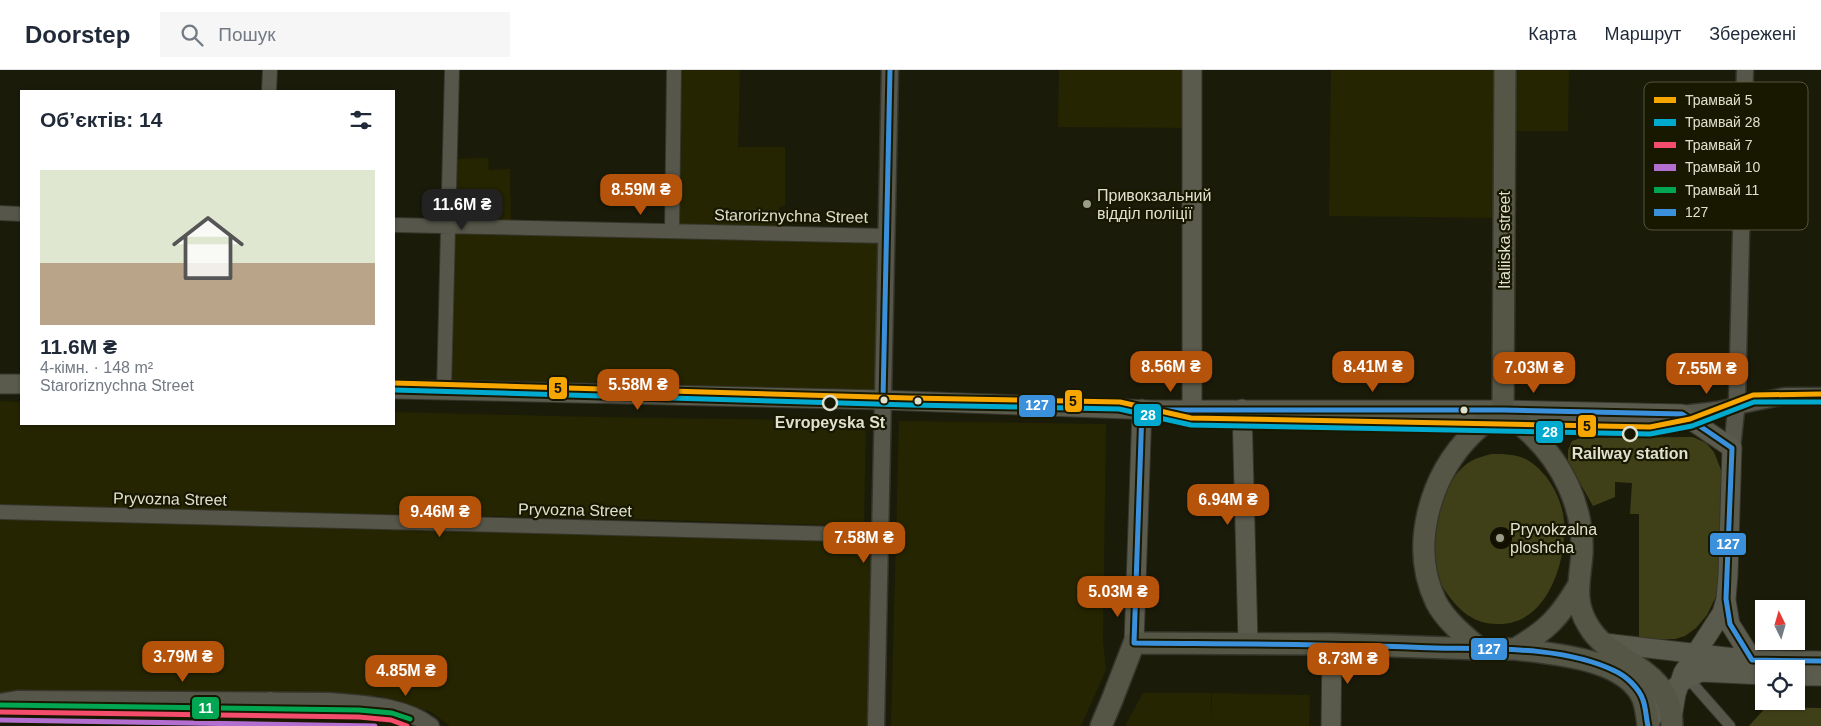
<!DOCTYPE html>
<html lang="uk">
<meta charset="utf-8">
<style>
:root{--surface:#fff;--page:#f6f6f7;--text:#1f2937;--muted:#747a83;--line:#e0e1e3;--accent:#b45309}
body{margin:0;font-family:Arial,sans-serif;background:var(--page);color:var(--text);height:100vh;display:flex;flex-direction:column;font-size:19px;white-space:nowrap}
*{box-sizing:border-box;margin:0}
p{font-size:16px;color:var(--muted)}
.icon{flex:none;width:28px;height:28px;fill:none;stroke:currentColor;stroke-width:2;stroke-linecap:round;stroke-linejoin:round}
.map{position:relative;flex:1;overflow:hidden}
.details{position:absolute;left:20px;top:20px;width:375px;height:335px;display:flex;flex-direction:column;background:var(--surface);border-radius:0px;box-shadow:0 1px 4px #0004}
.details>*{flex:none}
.needle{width:32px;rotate:355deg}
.fabs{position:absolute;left:1755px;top:530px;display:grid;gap:10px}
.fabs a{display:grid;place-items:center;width:50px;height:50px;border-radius:0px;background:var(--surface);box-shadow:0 1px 4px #0004;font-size:25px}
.price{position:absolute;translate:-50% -42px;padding:0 11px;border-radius:10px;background:var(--accent);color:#fff;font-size:16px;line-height:32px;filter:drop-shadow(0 1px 2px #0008)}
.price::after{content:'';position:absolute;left:50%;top:30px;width:15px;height:11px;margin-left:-8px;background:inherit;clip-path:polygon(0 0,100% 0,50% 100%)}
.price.selected{background:#222;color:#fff}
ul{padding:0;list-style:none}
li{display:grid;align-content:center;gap:10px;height:265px;padding:0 20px}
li+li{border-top:1px solid var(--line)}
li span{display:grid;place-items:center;height:155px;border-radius:0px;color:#555}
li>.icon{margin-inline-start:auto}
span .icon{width:90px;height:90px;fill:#fffc;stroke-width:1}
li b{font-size:21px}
h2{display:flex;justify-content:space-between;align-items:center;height:60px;padding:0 20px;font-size:21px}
header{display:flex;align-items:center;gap:30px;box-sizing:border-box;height:70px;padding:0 25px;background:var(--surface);border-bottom:1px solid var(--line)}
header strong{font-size:24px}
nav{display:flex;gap:28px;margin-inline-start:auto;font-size:18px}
.search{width:350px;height:45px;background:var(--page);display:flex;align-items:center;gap:12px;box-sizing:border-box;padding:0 18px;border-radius:0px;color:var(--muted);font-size:19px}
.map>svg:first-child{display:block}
.built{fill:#252501}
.green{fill:#404018}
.water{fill:#100f01}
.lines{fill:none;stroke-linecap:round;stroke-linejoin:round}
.pedestrian-casing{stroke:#35352b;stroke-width:12}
.minor-casing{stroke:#35352b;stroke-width:16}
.tertiary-casing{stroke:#35352b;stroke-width:19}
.secondary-casing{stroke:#35352b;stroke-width:21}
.primary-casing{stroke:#35352b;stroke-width:24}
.pedestrian{stroke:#56564a;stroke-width:10}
.minor{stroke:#56564a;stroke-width:14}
.tertiary{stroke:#56564a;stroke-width:16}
.secondary{stroke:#5b5b4d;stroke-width:19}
.primary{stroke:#565646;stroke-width:21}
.bus-1-casing{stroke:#181800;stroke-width:9}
.bus-1{stroke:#3a90db;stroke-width:5}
.tram-1-casing{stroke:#181800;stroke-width:9}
.tram-2-casing{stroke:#181800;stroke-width:9}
.tram-3-casing{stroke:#181800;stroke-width:9}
.tram-4-casing{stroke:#181800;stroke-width:9}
.tram-5-casing{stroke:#181800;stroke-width:9}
.tram-1{stroke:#f7a600;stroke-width:5}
.tram-2{stroke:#00a9ce;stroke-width:5}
.tram-3{stroke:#f44d6c;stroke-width:5}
.tram-4{stroke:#b36fd0;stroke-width:5}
.tram-5{stroke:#00a651;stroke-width:5}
.poi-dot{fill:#9a9b89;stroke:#181800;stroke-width:2}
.bus-dot{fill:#dfe0ce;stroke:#181800;stroke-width:2}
.stop-dot{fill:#181800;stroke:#dfe0ce;stroke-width:2.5}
.labels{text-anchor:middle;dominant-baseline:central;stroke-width:4.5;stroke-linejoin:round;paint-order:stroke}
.poi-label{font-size:16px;fill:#dfe0ce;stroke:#181800;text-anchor:start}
.street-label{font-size:16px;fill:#dfe0ce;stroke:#181800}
.stop-label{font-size:16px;font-weight:bold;fill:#dfe0ce;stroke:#181800}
.key{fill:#181800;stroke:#54543e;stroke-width:1}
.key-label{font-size:14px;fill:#dfe0ce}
.line-badge{stroke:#181800;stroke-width:2}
.badge-label{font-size:14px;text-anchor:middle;font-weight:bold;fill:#fff}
.pale-badge-label{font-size:14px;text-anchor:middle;font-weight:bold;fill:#111}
</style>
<header>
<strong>Doorstep</strong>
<div class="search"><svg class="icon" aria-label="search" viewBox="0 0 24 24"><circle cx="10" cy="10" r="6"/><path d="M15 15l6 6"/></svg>Пошук</div>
<nav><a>Карта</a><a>Маршрут</a><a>Збережені</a></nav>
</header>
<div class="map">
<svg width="1821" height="656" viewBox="0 0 1821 656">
<rect width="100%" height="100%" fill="#1b1b0a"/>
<path class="built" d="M676,0h64l-2,77h47v59l-6,1 -1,24 -104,-2z
M1059,0h131l1,58 -133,-1z
M1331,0h172v148l-174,-2z
M1507,0h62l-1,61h-61z
M488,88l1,12 21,-1 1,56 -62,-1 3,-65z
M449,158l438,8 -5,163 -434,-11z
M0,331l21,1v22h373v-12l200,5 272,4 -2,105 -272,-8 -592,-11z
M899,351l207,3 -3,216 3,30 -25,56h-190z
M0,446l347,7 523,20 -3,183h-417l-19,-14 -52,-16h-379z
M1143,623h68v30l1,-30 98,2 -1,31h-184z"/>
<path class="green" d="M1693,367l13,6 8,9 9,23 -4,115 -12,25 -11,13 -11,8 -10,3 -36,1v-126h-9l2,-31 -17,-1v15l-22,9 -25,-44v-12l4,-9 9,-3z
M1492,384c12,0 26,0 37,7 19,12 33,37 35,60 3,41 -17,104 -66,103 -24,0 -39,-13 -52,-32 -22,-30 -11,-99 16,-124 9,-9 18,-11 30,-14z
M1766,637l55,1v18h-72z"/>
<path class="water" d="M1490 468a11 11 0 1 1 22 0a11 11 0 1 1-22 0Z"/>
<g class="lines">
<defs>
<path id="pedestrian" d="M1686,606l44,50"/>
<path id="minor" d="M269,21l1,-21
M0,143l21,1
M394,155l493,11
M672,161l2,-161
M444,320l8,-320
M0,442l880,23
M270,656v-27
M330,656v-25"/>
<path id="tertiary" d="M1682,344l35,-4 68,-14h36
M1732,378l5,-46 8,-332
M0,632l18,-3 312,2c33,3 74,4 101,25
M876,656l14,-656"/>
<path id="secondary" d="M0,314h21
M394,319l489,11 271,10h349l179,4 50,34 -4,127 -2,24 -4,14 -39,60 -7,21 -4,24
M1192,339v-339
M1242,339l6,234
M1726,530l4,24 27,43
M1134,573l8,-234
M1604,573l148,17 69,1
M1796,606h25
M1648,655l16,-29 23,-18 14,-6 63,3
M1331,656l1,-82"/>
<path id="primary" d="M1503,340c9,7 18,14 26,22 34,31 55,76 53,122 -2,26 -9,47 6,71 22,40 84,39 84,101
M1503,340l2,-340
M1480,579c-16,-14 -34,-28 -44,-47 -27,-56 -6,-127 37,-169 9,-9 20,-16 30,-23
M1515,579c32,-19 44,-31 63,-63
M1101,656l11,-26 22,-57 198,1 148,5h35c38,5 111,9 128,50 3,9 4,18 5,27"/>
</defs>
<use href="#pedestrian" class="pedestrian-casing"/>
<use href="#minor" class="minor-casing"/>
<use href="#tertiary" class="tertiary-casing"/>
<use href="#secondary" class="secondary-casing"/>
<use href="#primary" class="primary-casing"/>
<use href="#pedestrian" class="pedestrian"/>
<use href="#minor" class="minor"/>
<use href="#tertiary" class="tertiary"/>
<use href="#secondary" class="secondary"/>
<use href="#primary" class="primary"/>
<defs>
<path id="bus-1" d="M883,330l271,10h349l179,4 50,34 -6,151 4,25 22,36 69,1
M883,330l7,-330
M1142,339l-8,234c101,1 201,1 302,5 56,1 128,-2 179,23 11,5 24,17 28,29 3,8 3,18 5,26"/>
</defs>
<use href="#bus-1" class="bus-1-casing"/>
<use href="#bus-1" class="bus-1"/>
<defs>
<path id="tram-1" d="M394,313l516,15 210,4 71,16 459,9 40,-8 63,-24 68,-1"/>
<path id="tram-2" d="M394,320l516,15 209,4 72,16 459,9 42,-8 62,-24h67"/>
<path id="tram-3" d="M0,642l359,5 32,3 16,6"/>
<path id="tram-4" d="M0,650l375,6"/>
<path id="tram-5" d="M0,635l359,5 33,3 18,6"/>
</defs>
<use href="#tram-1" class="tram-1-casing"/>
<use href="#tram-2" class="tram-2-casing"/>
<use href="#tram-3" class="tram-3-casing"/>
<use href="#tram-4" class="tram-4-casing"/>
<use href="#tram-5" class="tram-5-casing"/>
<use href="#tram-1" class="tram-1"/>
<use href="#tram-2" class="tram-2"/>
<use href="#tram-3" class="tram-3"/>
<use href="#tram-4" class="tram-4"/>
<use href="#tram-5" class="tram-5"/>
</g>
<g class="poi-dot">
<circle cx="1087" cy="134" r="5"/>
<circle cx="1500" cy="468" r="5"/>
</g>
<g class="bus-dot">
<circle cx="884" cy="330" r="4.5"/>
<circle cx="918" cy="331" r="4.5"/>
<circle cx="1464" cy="340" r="4.5"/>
</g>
<g class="stop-dot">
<circle cx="830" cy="333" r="7"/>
<circle cx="1630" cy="364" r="7"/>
</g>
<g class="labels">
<g class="poi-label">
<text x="1097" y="125">Привокзальний<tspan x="1097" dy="18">відділ поліції</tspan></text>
<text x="1510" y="459">Pryvokzalna<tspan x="1510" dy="18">ploshcha</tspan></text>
</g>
<g class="street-label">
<text transform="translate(791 146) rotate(1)">Staroriznychna Street</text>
<text transform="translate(1504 170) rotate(-90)">Italiiska street</text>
<text transform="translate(170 429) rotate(1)">Pryvozna Street</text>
<text transform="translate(575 440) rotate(1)">Pryvozna Street</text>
</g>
<g class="stop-label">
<text x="830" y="352">Evropeyska St</text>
<text x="1630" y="383">Railway station</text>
</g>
</g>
<rect x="1644" y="12" width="164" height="148" rx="8" class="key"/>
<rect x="1654" y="27" width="22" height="6" fill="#f7a600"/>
<rect x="1654" y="49" width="22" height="7" fill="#00a9ce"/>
<rect x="1654" y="72" width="22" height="6" fill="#f44d6c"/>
<rect x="1654" y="94" width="22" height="7" fill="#b36fd0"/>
<rect x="1654" y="117" width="22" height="6" fill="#00a651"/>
<rect x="1654" y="139" width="22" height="7" fill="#3a90db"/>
<g class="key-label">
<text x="1685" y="35">Трамвай 5</text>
<text x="1685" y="57">Трамвай 28</text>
<text x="1685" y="80">Трамвай 7</text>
<text x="1685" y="102">Трамвай 10</text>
<text x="1685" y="125">Трамвай 11</text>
<text x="1685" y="147">127</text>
</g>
<g class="line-badge">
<rect x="548" y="306" width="20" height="24" rx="5" fill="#f7a600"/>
<rect x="1064" y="319" width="19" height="24" rx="5" fill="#f7a600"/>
<rect x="1018" y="324" width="38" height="24" rx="5" fill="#3a90db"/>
<rect x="1133" y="333" width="29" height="24" rx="5" fill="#00a9ce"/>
<rect x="1577" y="344" width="20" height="24" rx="5" fill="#f7a600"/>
<rect x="1535" y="350" width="29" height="24" rx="5" fill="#00a9ce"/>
<rect x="1709" y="462" width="38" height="24" rx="5" fill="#3a90db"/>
<rect x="1470" y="567" width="38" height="24" rx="5" fill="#3a90db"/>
<rect x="191" y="626" width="29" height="24" rx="5" fill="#00a651"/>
</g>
<g class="badge-label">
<text x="1037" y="340">127</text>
<text x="1148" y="350">28</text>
<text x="1550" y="367">28</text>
<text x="1728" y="479">127</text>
<text x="1489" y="584">127</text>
<text x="206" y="643">11</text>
</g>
<g class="pale-badge-label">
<text x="558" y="323">5</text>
<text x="1073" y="336">5</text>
<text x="1587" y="361">5</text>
</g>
</svg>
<div class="fabs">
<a><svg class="needle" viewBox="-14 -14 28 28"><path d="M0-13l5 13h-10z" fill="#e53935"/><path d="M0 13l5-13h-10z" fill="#747a83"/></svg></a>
<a><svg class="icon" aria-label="locate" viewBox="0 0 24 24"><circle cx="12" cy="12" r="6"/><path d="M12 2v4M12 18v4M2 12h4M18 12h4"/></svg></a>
</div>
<b class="price" style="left:641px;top:146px">8.59M ₴</b>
<b class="price selected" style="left:462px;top:161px">11.6M ₴</b>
<b class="price" style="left:1171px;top:323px">8.56M ₴</b>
<b class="price" style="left:1373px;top:323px">8.41M ₴</b>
<b class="price" style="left:1534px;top:324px">7.03M ₴</b>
<b class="price" style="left:1707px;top:325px">7.55M ₴</b>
<b class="price" style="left:638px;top:341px">5.58M ₴</b>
<b class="price" style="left:1228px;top:456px">6.94M ₴</b>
<b class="price" style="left:440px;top:468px">9.46M ₴</b>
<b class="price" style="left:864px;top:494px">7.58M ₴</b>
<b class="price" style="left:1118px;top:548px">5.03M ₴</b>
<b class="price" style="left:183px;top:613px">3.79M ₴</b>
<b class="price" style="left:1348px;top:615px">8.73M ₴</b>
<b class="price" style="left:406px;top:627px">4.85M ₴</b>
<section class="details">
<h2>Об’єктів: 14<svg class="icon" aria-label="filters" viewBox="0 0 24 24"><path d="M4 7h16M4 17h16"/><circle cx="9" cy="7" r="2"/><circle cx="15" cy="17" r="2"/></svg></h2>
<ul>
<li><span style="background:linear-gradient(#dfe7d0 60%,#b9a48a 0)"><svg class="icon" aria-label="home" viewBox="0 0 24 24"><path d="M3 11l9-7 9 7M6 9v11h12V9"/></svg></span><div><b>11.6M ₴</b><p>4-кімн. · 148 m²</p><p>Staroriznychna Street</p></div></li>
</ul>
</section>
</div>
